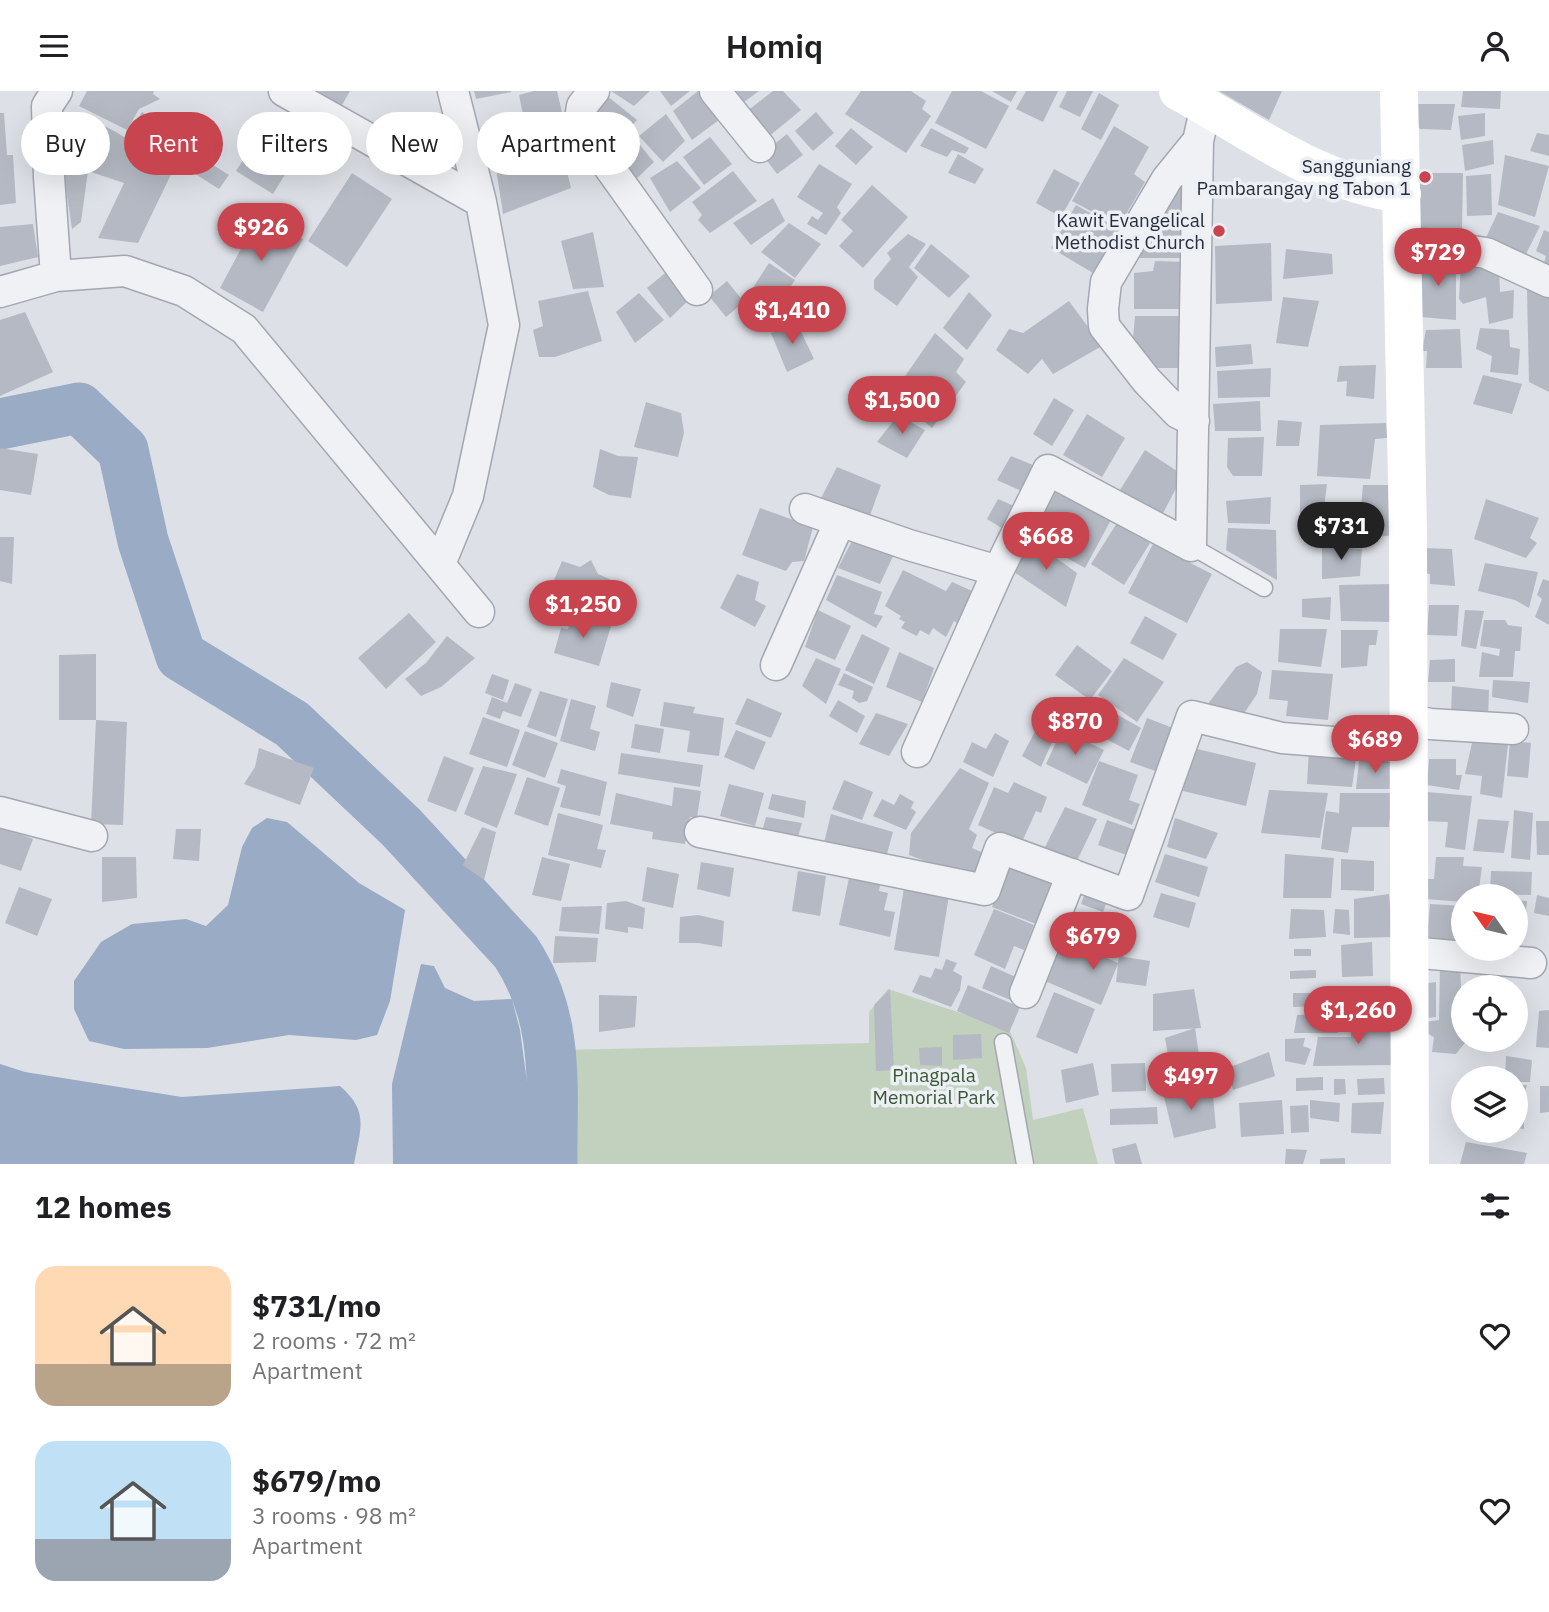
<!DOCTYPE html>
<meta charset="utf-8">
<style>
:root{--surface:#fff;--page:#f2f2f2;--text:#202124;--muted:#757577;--accent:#c84550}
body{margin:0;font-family:"IBM Plex Sans",sans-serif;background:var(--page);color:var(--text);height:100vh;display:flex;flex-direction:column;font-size:26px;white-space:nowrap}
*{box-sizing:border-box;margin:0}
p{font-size:23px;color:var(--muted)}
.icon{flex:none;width:38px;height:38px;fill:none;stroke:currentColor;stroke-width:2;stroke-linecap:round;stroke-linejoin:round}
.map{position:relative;height:1073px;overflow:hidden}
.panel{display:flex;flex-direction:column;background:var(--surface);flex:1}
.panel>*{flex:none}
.top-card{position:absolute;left:21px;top:21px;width:700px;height:63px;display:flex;gap:14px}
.needle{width:46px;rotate:304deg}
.buttons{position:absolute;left:1451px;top:793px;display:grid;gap:14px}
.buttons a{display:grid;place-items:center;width:77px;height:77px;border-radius:50%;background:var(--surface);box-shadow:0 7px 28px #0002;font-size:35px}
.price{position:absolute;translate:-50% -60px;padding:0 16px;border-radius:24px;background:var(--accent);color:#fff;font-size:23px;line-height:46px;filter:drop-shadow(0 2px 4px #0008)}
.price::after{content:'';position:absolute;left:50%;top:42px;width:21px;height:16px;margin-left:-10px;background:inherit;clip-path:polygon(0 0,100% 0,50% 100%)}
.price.active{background:#222;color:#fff}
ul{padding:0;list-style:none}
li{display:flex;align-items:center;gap:21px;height:175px;padding:0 35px}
li span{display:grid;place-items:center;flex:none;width:196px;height:140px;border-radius:21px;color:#555}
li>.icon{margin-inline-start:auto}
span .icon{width:84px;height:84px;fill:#fffc;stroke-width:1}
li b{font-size:30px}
h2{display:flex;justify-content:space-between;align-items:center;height:84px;padding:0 35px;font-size:30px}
.tag{padding:0 24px;border-radius:32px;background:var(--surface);box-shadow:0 7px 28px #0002;font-size:24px;line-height:63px}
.tag.active{background:var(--accent);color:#fff}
header{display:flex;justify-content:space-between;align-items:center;height:91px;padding:0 35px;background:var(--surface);font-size:32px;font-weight:600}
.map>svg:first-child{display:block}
.green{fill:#c2d0be}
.water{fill:#99abc5}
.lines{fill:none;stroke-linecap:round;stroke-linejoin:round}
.river{stroke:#99abc5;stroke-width:51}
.building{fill:#b4b9c3}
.lane-casing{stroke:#a3a7b0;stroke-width:19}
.street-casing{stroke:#a3a7b0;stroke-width:33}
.lane{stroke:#eff1f5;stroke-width:16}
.street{stroke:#eff1f5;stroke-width:30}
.secondary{stroke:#fff;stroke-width:38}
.poi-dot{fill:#c84550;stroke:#eceff4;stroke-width:2.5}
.labels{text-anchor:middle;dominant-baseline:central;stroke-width:7;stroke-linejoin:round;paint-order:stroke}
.poi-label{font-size:19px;fill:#272d3c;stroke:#eceff4;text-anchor:end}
.park-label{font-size:19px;fill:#395735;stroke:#eceff4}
</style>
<header><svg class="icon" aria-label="menu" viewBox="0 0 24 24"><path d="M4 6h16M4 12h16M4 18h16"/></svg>Homiq<svg class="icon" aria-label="person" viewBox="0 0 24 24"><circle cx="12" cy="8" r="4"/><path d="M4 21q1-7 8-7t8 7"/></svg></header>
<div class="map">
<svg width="1549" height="1073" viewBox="0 0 1549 1073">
<rect width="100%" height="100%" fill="#dde0e6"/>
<path class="green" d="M888,898l121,40 17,39 7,52 50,-12 15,56h-533l-3,-114 307,-7v-31z"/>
<path class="water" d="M267,727l20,4 72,61 46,27 -15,91 -13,34 -21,5 -67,-5 -82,13 -83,1 -35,-8 -15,-32v-28l27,-39 31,-18 54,-5 20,7 22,-21 14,-58 10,-19z
M421,873l13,2 11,22 29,13 38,-2 8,31 18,134h-145l-1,-80z
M0,973l25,8 157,25 158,-11c30,26 20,43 14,78h-354z"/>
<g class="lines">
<path class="river" d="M0,333l79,-16 44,42 20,91 38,115 111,68 109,103 115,125c45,69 35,134 36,212"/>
</g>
<path class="building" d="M87,0h67l-1,3 7,5 -21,10 -12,21 -48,-24z
M306,0h44l-12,21z
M474,0h37v1l-35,7z
M534,0h23l10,43 -38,9 -10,-48z
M611,0h39l-16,15z
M660,0h30l-19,15z
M698,0h6l19,26 -31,23 -19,-29z
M722,0h37l-23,17z
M773,0h10l18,19 -39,32 -20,-27z
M861,0h50l15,10 -4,8 9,7 -25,37 -61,-39z
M952,0h29l28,15 -23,43 -51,-26z
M992,0h25l-6,11z
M1026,0h32l-15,31 -27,-13z
M1067,0h26l-13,26 -21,-10z
M1219,0h63l-13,29z
M1463,0h38l-1,18 -39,-2z
M1099,2l20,12 -18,35 -20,-11z
M606,4l31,25 -15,16 -29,-24z
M1418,13h37l-4,26 -31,-1 -3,-3z
M142,21l33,21 -14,22 -33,-21z
M816,21l18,21 -21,18 -18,-20z
M0,22h4l3,42h6l3,48 -16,2z
M79,22l37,19 58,36 -36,75 -40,-5 26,-55 -36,-12 -7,51 -9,7 -11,-74z
M1485,22v23l-24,4 -3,-24z
M666,23l19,27 -22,21 -24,-26z
M1114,35l35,21 -15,27 11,8 -26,44 -47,-25z
M851,37l22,19 -17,18 -21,-19z
M931,37l38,20 -4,6 -13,-4 -5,7 -27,-11z
M261,41l36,23 -24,39 -37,-23z
M1537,42l12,2v21l-19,-5z
M181,43l35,20 -6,9 19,12 -10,14 -52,-33z
M787,43l16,21 -26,19 -15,-20z
M710,46l22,27 -28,21 -21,-28z
M559,48l12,49 -68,26 -9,-59z
M1493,49l1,24 -29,7 -3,-26z
M639,53l15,18 -22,21 -19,-19 9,-13z
M958,63l26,15 -9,15 -27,-11z
M1505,64l44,11 -14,51 -37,-12z
M677,70l24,27 -31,24 -20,-34z
M819,73l33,20 -15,23 4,6 -15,22 -19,-11 5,-8 6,4 5,-7 -26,-16z
M1054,78l26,14 -19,34 -25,-14z
M733,80l24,30 -47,32 -12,-13 4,-5 -10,-13z
M352,82l40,26 -45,68 -39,-26z
M1420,82h43l-1,58 -43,-1z
M1491,83l1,41 -25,1 -1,-40z
M872,94l36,32 -45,51 -24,-22 14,-15 -12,-11z
M1188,97l-1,70h-52l36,-68z
M773,107l12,23 -34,24 -18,-22z
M1076,114l48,27 -26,44 -47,-28z
M1498,121l42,14 -17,34 -40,-16z
M259,124l44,24 -40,73 -43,-24z
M789,132l32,21 -26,34 -34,-26z
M33,133l5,33 -38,9v-39z
M1544,139l5,2v36l-6,-2 3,-10 -10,-5z
M593,141l11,55 -31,2 -12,-48z
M908,143l18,10 -17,23 9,10 -21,29 -23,-17v-9l17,-21 -4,-6z
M1271,152l1,58 -56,3 -1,-58z
M931,153l39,32 -21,22 -35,-30z
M1286,158l46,5 1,20 -50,5z
M1418,167l38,1v61l-36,-3z
M1155,170l31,1 2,47h-54v-36l19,-2z
M1461,170l38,7 1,24 14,-2 -1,28 -24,6 -3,-27 -23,7 -4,-5z
M769,172l26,17 -17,26 -26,-17z
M670,178l22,28 -22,21 -23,-30z
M727,190l17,21 -18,15 -17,-21z
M1527,199l22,7v95l-20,-10z
M588,200l14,50 -47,16h-16l-6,-27 10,-4 -5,-25z
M969,201l23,23 -25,35 -24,-22z
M639,202l25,27 -29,23 -19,-31z
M1283,206l36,4 -11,46 -32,-4z
M1069,210l33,45 -49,28 -11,-15 -14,15 -32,-24 13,-21 14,4z
M25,221l28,60 -53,24v-76z
M1135,225h54l-1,52h-38l-18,-17z
M796,230l18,38 -27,13 -16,-39z
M1480,237l29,2 1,17 10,2 -2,26 -28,-3 2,-16 -16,-7z
M1460,238l2,39h-36l1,-17h-5l4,-21z
M935,242l29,26 -8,13 10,10 -34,46 -40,-33z
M1251,253l2,20 -37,3 -1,-20z
M1376,274l-2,34 -28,-3 1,-15 -10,1 2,-16z
M1271,277l-1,29 -52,1 -1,-27z
M1483,284l39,9 -10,30 -39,-10z
M1054,307l20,12 -22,36 -19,-12z
M1260,310l1,30h-46l-2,-27z
M646,311l35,11 3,20 -6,24 -44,-10z
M1087,323l38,24 -23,39 -39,-22z
M898,324l27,15 -18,28 -30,-16z
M1278,329l24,2 -3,24h-23z
M1386,332l1,15 -12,1 -5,40 -53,-3 3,-51z
M1264,346l-2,39h-29l-6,-9 1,-29z
M0,357l38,6 -7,41 -31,-5z
M600,358l18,7 20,1 -7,41 -22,-3 -16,-8z
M1145,359l38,25 -23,44 -40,-29z
M1011,365l29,12 -12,26 -31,-14z
M837,376l44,18 -13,36 -49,-19z
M1047,391l65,36 -27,50 -65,-36z
M1327,393l-4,31 -23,-1v-29z
M1363,394h35l-2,50 -21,2v-7l-16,-1z
M1271,406l-1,27 -42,-1 -2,-22z
M998,408l23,10 -13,23 -21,-13z
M1486,408l53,19 -9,20 7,5 -11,15 -52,-19z
M760,417l53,19 -9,34 -12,1 -6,9 -44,-16z
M1117,432l33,20 -26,42 -33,-21z
M1228,437l48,2 1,50 -51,-30z
M0,446h14l-2,47 -12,-3z
M853,448l26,13 5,-7 11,7 -15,32 -42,-16z
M1030,448l47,34 -11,34 -55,-37z
M1153,453l59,30 -25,49 -59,-30z
M1322,455l40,3 -2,27 -38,3z
M1424,457l28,1 3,37 -25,-2v-10l-10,-1z
M591,469l7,14 16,7 -10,27 -55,-16 13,-31 18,6z
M1485,472l53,9 -9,36 -14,-8 -37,-9z
M903,479l43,21 6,-9 27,12 -16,33 -9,-6 -8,16 -13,-9 -4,7 -9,-5 -3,6 -16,-8 4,-6 -6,-3 2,-3 -16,-10z
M737,483l22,8 -4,18 11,6 -11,21 -35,-19z
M837,484l45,17 -8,22 9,2 -7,12 -50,-28z
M1543,488l6,2v44l-14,-8 7,-18 -5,-4z
M1393,493v38l-52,-1 -2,-36z
M1331,506l-1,23 -28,-3v-18z
M1429,514h30l-2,31 -30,-1z
M818,519l33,16 -16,34 -30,-13z
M1465,519l19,1 -8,38 -15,-3z
M409,522l27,29 -50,47 -28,-31z
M572,523l39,12 -12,40 -45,-13 7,-25 7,1z
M1145,525l32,18 -14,26 -33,-17z
M1484,529h21l3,5 14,2 -2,24h-5l-2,26h-34l3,-25 17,4 1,-7 -20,-3z
M1280,538h47l-6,38 -43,-5z
M1341,539h37l-2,15h-7l-2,21 -26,2z
M862,543l28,14 -16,36 -29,-14z
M447,545l28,22 -34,29 -20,9 -16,-17 21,-16z
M1077,554l35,26 -22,29 -35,-25z
M899,561l35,16 -12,34 -36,-15z
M96,563v66h-37v-65z
M816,567l25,11 -15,35 -24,-18z
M1124,567l40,24 -27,40 -39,-27z
M1455,568v23h-27l2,-22z
M1247,571l15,10 -5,22 -16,24 -34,-13 29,-38z
M1272,579l61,4 -5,46 -42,-4 2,-15 -19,-2z
M844,582l29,14 -6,14 -8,2 -7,-5 2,-7 -16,-6z
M492,583l17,6 -6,20 -18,-7z
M1493,589l37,2 -2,21 -36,-6z
M611,591l30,7 -8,28 -27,-10z
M515,592l17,6 -11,28 -18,-6 -3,8 -14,-5 6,-17 15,6z
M1452,595l37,4 -1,29 -37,-5z
M540,600l28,8 -12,38 -29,-10z
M747,607l35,15 -11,25 -36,-14z
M571,608l25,7 -6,23 10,3 -5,19 -35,-10z
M838,609l27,16 -8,17 -28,-17z
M664,611l31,5 -2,6 31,5 -5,38 -32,-4 3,-21 -30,-5z
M1102,615l39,22 -12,23 -40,-21z
M876,622l32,11 -19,32 -30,-12z
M483,626l37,13 -13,37 -38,-13z
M1147,627l31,12 -17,43 -31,-11z
M96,629l31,2 -4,103 -32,-1z
M635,633l29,5 -4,24 -29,-5z
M1039,633l18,7 -16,36 -19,-11z
M736,639l30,12 -12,28 -30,-13z
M1062,639l42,20 -17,34 -41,-20z
M525,640l33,12 -13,35 -33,-13z
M995,642l14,8 -16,36 -30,-15 9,-20 14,7z
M1510,650l21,2 -3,35 -21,-2z
M1472,652l36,1 -6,54 -22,-4 2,-18 -17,-2z
M259,657l55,20 -14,37 -56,-21 11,-17z
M1193,657l63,15 -10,43 -63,-15z
M1309,658l48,3 -5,35 -45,-3z
M621,662l82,12 -3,22 -82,-13z
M444,665l30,12 -18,44 -29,-11z
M1429,668h27v16h6l-3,15 -32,-5z
M1392,669v29h-36l3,-28z
M1099,670l39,14 -9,25 11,4 -8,21 -50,-20z
M483,675l34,8 -20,54 -33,-14z
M960,677l29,15 -20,46 8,6 -5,13 16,7 -10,26 -69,-26 2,-22z
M561,678l46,13 -7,34 -40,-9 6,-21 -9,-3z
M527,686l33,11 -12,38 -34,-12z
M844,689l29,12 -11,28 -30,-11z
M1014,691l33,15 -6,16 -5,-2 -15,33 -43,-19 16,-38 14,6z
M729,693l35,9 -9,33 -35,-10z
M674,696l27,4 -4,27 -7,-1 -5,27 -33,-5 1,-7 -43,-8 6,-31 56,13z
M1269,699l59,3 -8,45 -59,-5z
M1427,701l45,4 -7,54 -20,-3 3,-25 -23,-1z
M1340,702h52l-3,34h-37l-4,26 -27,-4 5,-38 13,2z
M772,703l34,7 -2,17 -36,-9z
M900,703l14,8 -3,6 5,4 -10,18 -33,-14 9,-17 12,6z
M1065,716l32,12 -22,46 -33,-12z
M1514,719l19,3 -3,47 -19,-2z
M558,722l45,12 -6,24 9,1 -5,18 -53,-13z
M831,723l62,18 -8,29 -62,-14z
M766,726l36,6 -6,21 -35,-9z
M1175,727l43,15 -12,26 -39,-12z
M1478,728l31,2 -5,32 -31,-2z
M1107,729l37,13 -9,25 -37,-13z
M1536,730h13v34h-12z
M0,735l33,13 -12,32 -21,-7z
M482,736l14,5 -12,48 -21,-15z
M176,738h25l-2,32 -26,-2z
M1165,763l43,13 -9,30 -44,-15z
M1285,763l49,4 -3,40h-48z
M102,766h34l1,41 -35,4z
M542,766l28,7 -9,37 -29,-6z
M1436,766h28l-1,9 19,1 -4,29h-15v6l-37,-3 1,-20h7z
M1341,768l33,2v30l-33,-1z
M1010,769l44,16 -18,48 -44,-17z
M701,771l33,6 -4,29 -33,-8z
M647,776l32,7 -6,34 -31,-7z
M798,780l28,5 -6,40 -28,-5z
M1491,780l41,1 -1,23 -41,-1z
M850,782l31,6 -2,12 9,2 -4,17 11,2 -5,25 -51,-12z
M905,791l45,7 -11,68 -45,-7z
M19,796l33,12 -15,37 -32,-13z
M1087,797l22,8 -6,16 -22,-8z
M1161,802l35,10 -7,25 -36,-11z
M1389,803l4,43 -39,1v-39z
M1537,804l12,3v18l-15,-3z
M1516,809l11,1 -3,32 -8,-1z
M626,810l19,7 -2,21 -15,-2v6l-23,-4 2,-26z
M1430,813l33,2v36l-36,-3z
M602,815l-3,28 -40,-3 3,-24z
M994,818l40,16 -10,25 -10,-4 -9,23 -31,-14z
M1291,818l33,1 2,27 -37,2z
M1335,818l14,1 1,25 -17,-2z
M698,824l26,6 -2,26 -24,-4h-19l1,-26z
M555,845l43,2 -2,24 -43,1z
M1063,848l55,24 1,-7 31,5 -4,25 -30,-4 2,-18 -17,41 -56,-24z
M1372,851l1,34 -31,1 -1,-32z
M1294,858h17v7h-17z
M946,868l11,4 -4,8 9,5 -2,14 -9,17 -39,-15 8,-17 11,3 4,-10 7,2z
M1460,872l3,76h5l-12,15 -24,-2 2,-15 -8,-4 -2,-11 15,-2 1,-55z
M991,875l34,15 -10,21 -33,-14z
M1316,879v8l-26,1v-8z
M1436,891v35l-15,2 -1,-35z
M968,894l52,22 -11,26 -52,-22z
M1392,895v26l-39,1 -3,-24z
M890,898l4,81 -18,1 -2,-66z
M1194,898l7,39 -48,3v-37z
M1345,900l1,22 -18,1 -1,-22z
M1054,901l41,17 -18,45 -41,-17z
M1293,902h26v13l-26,1z
M599,904l38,1 -2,31 -36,5z
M1549,919v38l-13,-1 3,-36z
M1338,923v19h-44l3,-18z
M1379,925l3,13 12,-1 -2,37 -79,1 5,-29h33l1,-19z
M1195,937l4,27 -30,6 -4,-23z
M981,943l1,24 -29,2v-25z
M1305,947l-2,8 8,3 -6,16 -20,-4v-22z
M942,956v19l-22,-1 -1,-17z
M1269,961l6,24 -42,14 -5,-22z
M1506,965l26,4 -2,22h-14v-4h-11z
M1213,968l1,19 -43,9v-21z
M1093,972l6,32 -33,8 -5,-33z
M1145,972l1,28 -34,1 -1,-28z
M1323,986v13l-27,1v-13z
M1384,987l1,16 -27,1 -1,-16z
M1334,988h11l1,15 -12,1z
M1212,994l4,43 -42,10 -10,-41z
M1516,994h11l-5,17h-6z
M1540,995h9v26l-9,1z
M1282,1009l2,34 -43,3 -2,-34z
M1310,1009l30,3 -1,19 -29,-4z
M1384,1011l-3,32 -30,-1 1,-30z
M1308,1014l1,27 -18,1 -1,-27z
M1516,1015l8,1v22l-8,-1z
M1157,1016l1,17 -48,1v-16z
M1466,1051l61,11 -3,11h-64z
M1136,1052l6,21h-27l-3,-15z
M1286,1058l21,1 -4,14h-18z
M1345,1067v6h-25v-5z"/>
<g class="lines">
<defs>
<path id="lane" d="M1191,455l73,42
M1003,951l22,122"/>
<path id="street" d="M284,0l197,111
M594,0l-12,15 -3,19 118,165
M715,0l45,56
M1403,150l83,12 63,29
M56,185l-7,-99 -2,-71 10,-15
M0,201l56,-16 69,-5 59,20 60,38 235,283
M1194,330l-16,-8 -31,-32 -43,-55 -1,-17 3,-27 61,-103 31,-38
M805,418l104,36 89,26
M440,473l28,-68 36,-171 -23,-123 -28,-111
M776,574l64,-144
M1408,628l22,5 83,5
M917,661l81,-181 50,-101 143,76 7,-405 8,-35
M0,721l92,24
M700,741l285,58 15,-42 128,47 64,-179 90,22 128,10
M1410,861l121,11
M1025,902l47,-119"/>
</defs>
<use href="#lane" class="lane-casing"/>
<use href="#street" class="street-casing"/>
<use href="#lane" class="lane"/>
<use href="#street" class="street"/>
<path class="secondary" d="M1178,0c75,41 137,91 224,103
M1399,0l9,441 2,632"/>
</g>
<g class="poi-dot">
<circle cx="1425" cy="86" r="7"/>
<circle cx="1219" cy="140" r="7"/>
</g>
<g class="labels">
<g class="poi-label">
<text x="1411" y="75">Sangguniang<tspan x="1411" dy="22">Pambarangay ng Tabon 1</tspan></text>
<text x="1205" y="129">Kawit Evangelical<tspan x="1205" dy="22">Methodist Church</tspan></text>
</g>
<g class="park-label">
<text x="934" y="984">Pinagpala<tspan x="934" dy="22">Memorial Park</tspan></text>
</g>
</g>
</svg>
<div class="buttons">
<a><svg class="needle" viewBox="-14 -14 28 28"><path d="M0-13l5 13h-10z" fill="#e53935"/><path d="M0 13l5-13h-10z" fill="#757577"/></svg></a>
<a><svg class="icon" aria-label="locate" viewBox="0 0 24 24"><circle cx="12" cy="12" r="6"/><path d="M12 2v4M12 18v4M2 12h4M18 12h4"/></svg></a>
<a><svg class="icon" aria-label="layers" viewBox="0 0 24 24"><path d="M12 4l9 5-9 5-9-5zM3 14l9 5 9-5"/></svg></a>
</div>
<b class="price" style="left:261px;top:172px">$926</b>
<b class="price" style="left:1438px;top:197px">$729</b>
<b class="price" style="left:792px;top:255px">$1,410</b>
<b class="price" style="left:902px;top:345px">$1,500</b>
<b class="price active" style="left:1341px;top:471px">$731</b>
<b class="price" style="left:1046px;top:481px">$668</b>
<b class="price" style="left:583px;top:549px">$1,250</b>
<b class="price" style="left:1075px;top:666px">$870</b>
<b class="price" style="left:1375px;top:684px">$689</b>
<b class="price" style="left:1093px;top:881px">$679</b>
<b class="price" style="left:1358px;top:955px">$1,260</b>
<b class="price" style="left:1191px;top:1021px">$497</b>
<div class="top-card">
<a class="tag">Buy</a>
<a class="tag active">Rent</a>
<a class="tag">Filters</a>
<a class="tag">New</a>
<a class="tag">Apartment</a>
</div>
</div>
<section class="panel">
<h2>12 homes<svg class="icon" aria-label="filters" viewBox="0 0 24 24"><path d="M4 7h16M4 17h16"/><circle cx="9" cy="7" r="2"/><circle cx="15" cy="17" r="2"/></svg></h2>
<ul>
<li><span style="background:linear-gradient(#ffd9b3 70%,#b9a48a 0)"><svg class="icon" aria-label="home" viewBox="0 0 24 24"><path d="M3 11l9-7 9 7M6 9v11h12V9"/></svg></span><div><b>$731/mo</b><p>2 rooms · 72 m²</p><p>Apartment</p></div><svg class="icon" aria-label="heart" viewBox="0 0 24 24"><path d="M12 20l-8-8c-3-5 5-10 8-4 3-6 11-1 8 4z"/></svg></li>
<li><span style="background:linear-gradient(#bfe0f5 70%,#9aa5b1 0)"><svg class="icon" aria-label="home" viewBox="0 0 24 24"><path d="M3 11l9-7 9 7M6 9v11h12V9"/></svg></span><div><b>$679/mo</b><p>3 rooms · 98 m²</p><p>Apartment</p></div><svg class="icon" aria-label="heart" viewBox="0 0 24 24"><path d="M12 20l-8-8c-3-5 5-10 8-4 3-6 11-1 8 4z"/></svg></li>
</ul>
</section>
